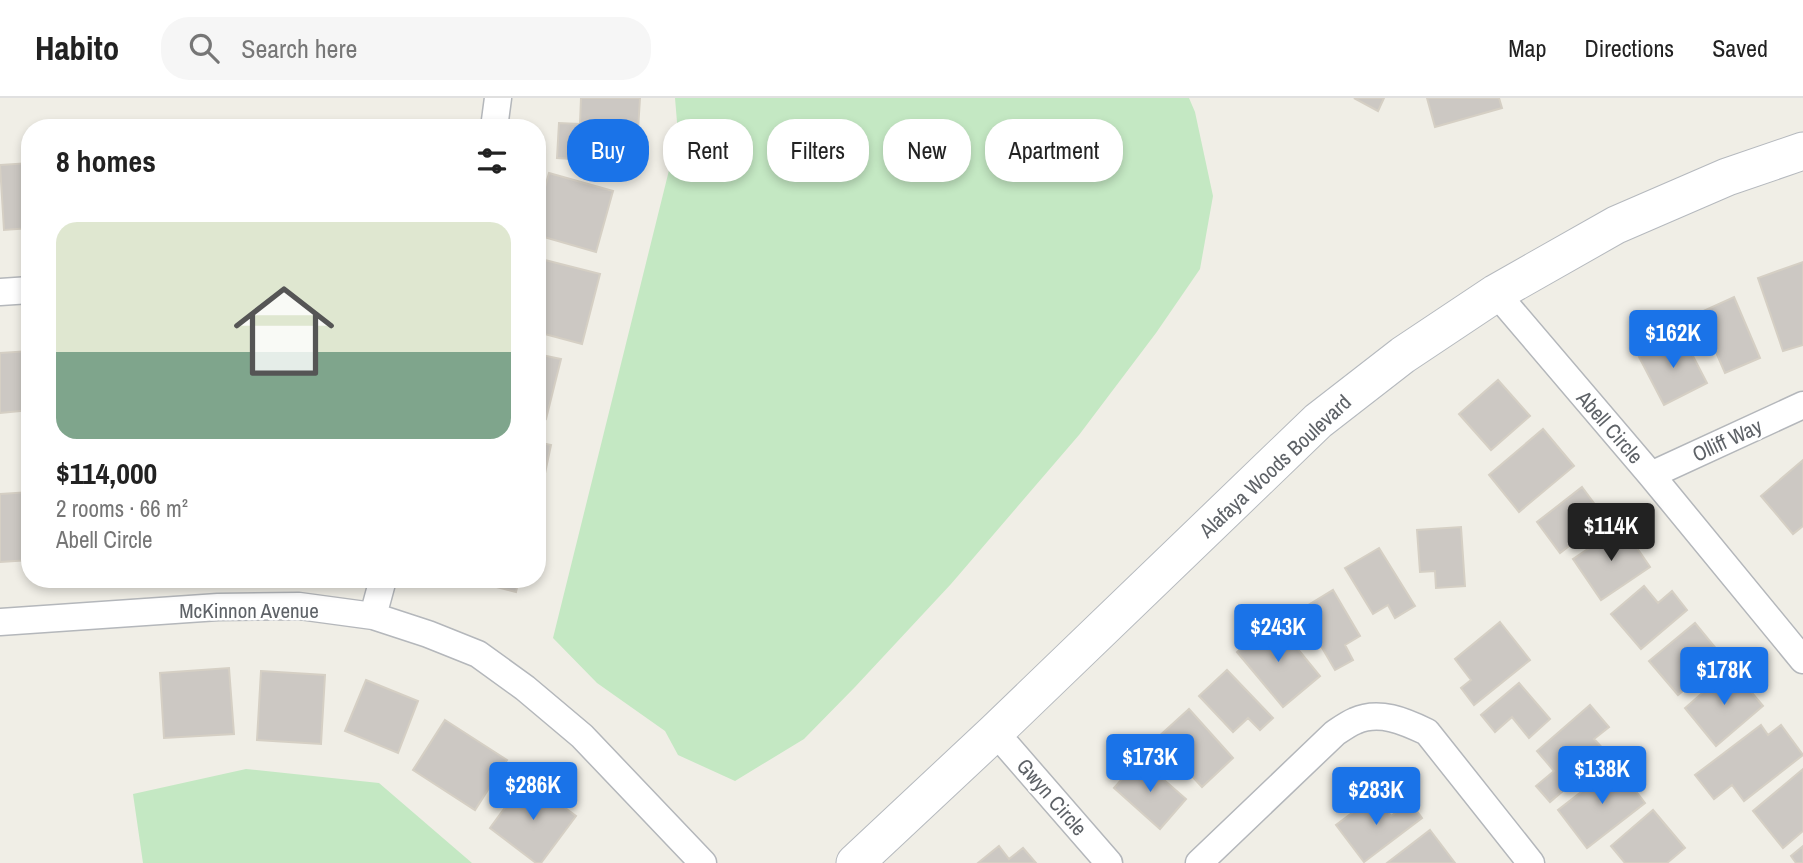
<!DOCTYPE html>
<meta charset="utf-8">
<style>
:root{--surface:#fff;--page:#f6f6f6;--text:#222;--muted:#767676;--line:#e0e0e0;--accent:#1a73e8}
body{margin:0;font-family:"Archivo Narrow",sans-serif;background:var(--page);color:var(--text);height:100vh;display:flex;flex-direction:column;font-size:26px;white-space:nowrap}
*{box-sizing:border-box;margin:0}
p{font-size:23px;color:var(--muted)}
.icon{flex:none;width:38px;height:38px;fill:none;stroke:currentColor;stroke-width:2;stroke-linecap:round;stroke-linejoin:round}
.map{position:relative;flex:1;overflow:hidden}
.details{position:absolute;left:21px;top:21px;width:525px;height:469px;display:flex;flex-direction:column;background:var(--surface);border-radius:28px;box-shadow:0 4px 10px #0003}
.details>*{flex:none}
.banner{position:absolute;left:567px;top:21px;width:665px;height:63px;display:flex;gap:14px}
.price{position:absolute;translate:-50% -60px;padding:0 16px;border-radius:7px;background:var(--accent);color:#fff;font-size:23px;line-height:46px;filter:drop-shadow(0 2px 4px #0008)}
.price::after{content:'';position:absolute;left:50%;top:42px;width:21px;height:16px;margin-left:-10px;background:inherit;clip-path:polygon(0 0,100% 0,50% 100%)}
.price.selected{background:#222;color:#fff}
ul{padding:0;list-style:none}
li{display:grid;align-content:center;gap:14px;height:371px;padding:0 35px}
li+li{border-top:2px solid var(--line)}
li span{display:grid;place-items:center;height:217px;border-radius:21px;color:#555}
li>.icon{margin-inline-start:auto}
span .icon{width:126px;height:126px;fill:#fffc;stroke-width:1}
li b{font-size:30px}
h2{display:flex;justify-content:space-between;align-items:center;height:84px;padding:0 35px;font-size:30px}
.chip{padding:0 24px;border-radius:28px;background:var(--surface);box-shadow:0 4px 10px #0003;font-size:24px;line-height:63px}
.chip.selected{background:var(--accent);color:#fff}
header{display:flex;align-items:center;gap:42px;box-sizing:border-box;height:98px;padding:0 35px;background:var(--surface);border-bottom:2px solid var(--line)}
header strong{font-size:33px}
nav{display:flex;gap:38px;margin-inline-start:auto;font-size:24px}
.search{width:490px;height:63px;background:var(--page);display:flex;align-items:center;gap:18px;box-sizing:border-box;padding:0 24px;border-radius:28px;color:var(--muted);font-size:26px}
.map>svg:first-child{display:block}
.green{fill:#c4e8c3}
.building{fill:#ccc8c3;stroke:#d5cfc4;stroke-width:2}
.lines{fill:none;stroke-linecap:round;stroke-linejoin:round}
.street-casing{stroke:#b4b7bb;stroke-width:29}
.secondary-casing{stroke:#b5b9be;stroke-width:39}
.street{stroke:#fff;stroke-width:26}
.secondary{stroke:#fff;stroke-width:37}
.labels{text-anchor:middle;dominant-baseline:central;stroke-width:5;stroke-linejoin:round;paint-order:stroke}
.street-label{font-size:21px;fill:#5e6267;stroke:#fff}
</style>
<header>
<strong>Habito</strong>
<div class="search"><svg class="icon" aria-label="search" viewBox="0 0 24 24"><circle cx="10" cy="10" r="6"/><path d="M15 15l6 6"/></svg>Search here</div>
<nav><a>Map</a><a>Directions</a><a>Saved</a></nav>
</header>
<div class="map">
<svg width="1803" height="765" viewBox="0 0 1803 765">
<rect width="100%" height="100%" fill="#f0eee6"/>
<path class="green" d="M675,0h514l6,14 18,84 -13,73 -44,64 -77,102 -128,149 -96,103 -51,52 -69,42 -57,-26 -13,-24 -68,-48 -44,-45 125,-504z
M246,671l133,14 93,80h-329l-10,-69z"/>
<path class="building" d="M581,0h59l-3,48 -16,-1 -1,17 -63,-4 2,-35 21,1z
M1354,0h30l-6,13z
M1427,0h72l3,10 -67,19z
M418,25v5h-68z
M30,65v65l-26,2 -4,-65z
M549,75l64,18 -17,61 -59,-17v-19z
M541,161l59,15 -18,70 -45,-12v-60z
M1803,164v83l-20,6 -25,-73z
M1734,199l26,61 -35,15 -26,-60z
M1682,237l25,48 -43,22 -25,-48z
M30,253v59l-30,3v-60z
M537,256l24,5 -15,60 -9,-2z
M1498,282l32,36 -39,34 -32,-36z
M1543,331l31,37 -55,46 -30,-37z
M537,344l14,3 -14,66z
M1803,362v66l-10,8 -32,-38z
M1582,389l23,31 -45,35 -23,-31z
M30,394v68l-30,2v-68z
M1622,428l28,41 -49,33 -28,-41z
M1461,429l4,59 -29,2 -1,-17 -15,1 -3,-42z
M1379,450l36,58 -20,12 -7,-13 -15,9 -28,-46z
M465,481h54l-3,13z
M1644,488l14,17 14,-12 15,19 -46,39 -30,-35z
M1333,492l27,46 -15,9 8,15 -18,10 -35,-60z
M1274,522l46,56 -37,31 -46,-55z
M1500,524l30,38 -56,45 -13,-17 10,-8 -16,-21z
M1695,525l28,34 -45,38 -29,-34z
M229,570l5,66 -70,4 -4,-65z
M1731,570l32,38 -47,40 -31,-38z
M1227,572l46,48 -13,12 -12,-12 -15,14 -34,-36z
M261,573l64,4 -4,69 -64,-4z
M366,582l52,21 -20,52 -53,-22z
M1519,585l31,36 -21,19 -17,-21 -17,15 -14,-17z
M1590,607l19,22 -15,12 13,14 -57,49 -14,-16 18,-15 -17,-20z
M1189,611l44,49 -31,29 -45,-49z
M445,622l62,40 -32,50 -62,-40z
M1761,627l7,10 13,-10 22,30 -59,46 -12,-16 -18,14 -19,-24z
M1140,661l46,40 -26,30 -46,-41z
M1616,667l29,38 -58,45 -29,-38z
M1803,671v62l-20,17 -30,-37z
M526,681l50,37 -35,47h-5l-46,-35z
M1376,697l15,21 19,-14 12,16 -58,44 -28,-37z
M1653,712l32,38 -18,15h-42l-14,-17z
M1430,732l25,33h-68z
M999,748l10,13 14,-11 13,15h-58z
M1803,748v17h-7l-5,-7z"/>
<g class="lines">
<defs>
<path id="street" d="M494,30l4,-30
M0,194l30,-2
M1496,195l155,182 152,185
M1651,377l152,-70
M373,518l10,-37
M0,524l218,-15 81,-1 74,10 55,18 50,20 47,34 57,48 121,127
M995,634l114,131
M1199,765l136,-130c6,-4 13,-9 20,-12 24,-11 49,0 72,11l104,131"/>
<path id="secondary" d="M855,765l140,-131 323,-311 85,-66 93,-62 120,-68 111,-48 76,-26"/>
</defs>
<use href="#street" class="street-casing"/>
<use href="#secondary" class="secondary-casing"/>
<use href="#street" class="street"/>
<use href="#secondary" class="secondary"/>
</g>
<g class="labels">
<g class="street-label">
<text transform="translate(1610 329) rotate(49)">Abell Circle</text>
<text transform="translate(1727 342) rotate(-25)">Olliff Way</text>
<text transform="translate(1275 368) rotate(-43)">Alafaya Woods Boulevard</text>
<text x="249" y="512">McKinnon Avenue</text>
<text transform="translate(1052 699) rotate(49)">Gwyn Circle</text>
</g>
</g>
</svg>
<b class="price" style="left:1673px;top:272px">$162K</b>
<b class="price selected" style="left:1611px;top:465px">$114K</b>
<b class="price" style="left:1278px;top:566px">$243K</b>
<b class="price" style="left:1724px;top:609px">$178K</b>
<b class="price" style="left:1150px;top:696px">$173K</b>
<b class="price" style="left:1602px;top:708px">$138K</b>
<b class="price" style="left:533px;top:724px">$286K</b>
<b class="price" style="left:1376px;top:729px">$283K</b>
<div class="banner">
<a class="chip selected">Buy</a>
<a class="chip">Rent</a>
<a class="chip">Filters</a>
<a class="chip">New</a>
<a class="chip">Apartment</a>
</div>
<section class="details">
<h2>8 homes<svg class="icon" aria-label="filters" viewBox="0 0 24 24"><path d="M4 7h16M4 17h16"/><circle cx="9" cy="7" r="2"/><circle cx="15" cy="17" r="2"/></svg></h2>
<ul>
<li><span style="background:linear-gradient(#dfe7d0 60%,#7fa58c 0)"><svg class="icon" aria-label="home" viewBox="0 0 24 24"><path d="M3 11l9-7 9 7M6 9v11h12V9"/></svg></span><div><b>$114,000</b><p>2 rooms · 66 m²</p><p>Abell Circle</p></div></li>
</ul>
</section>
</div>
